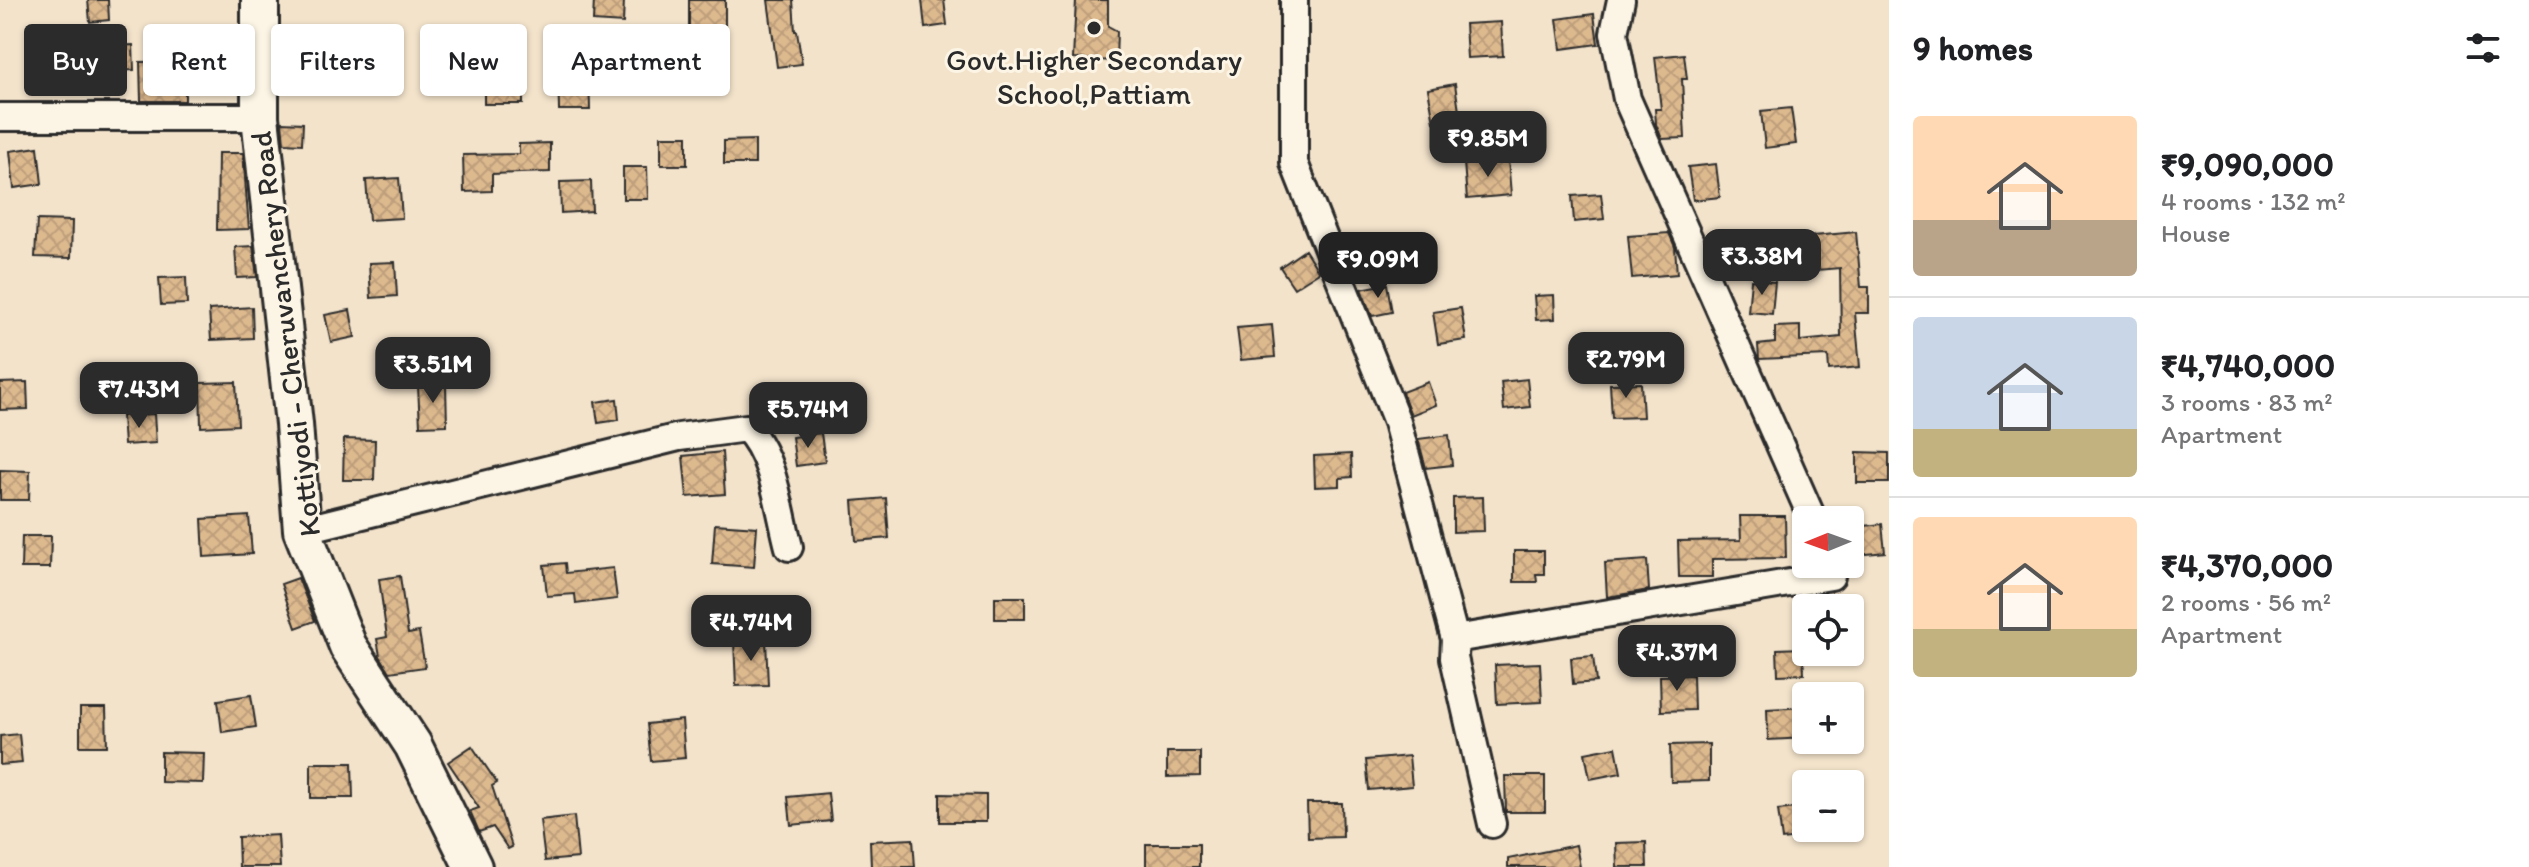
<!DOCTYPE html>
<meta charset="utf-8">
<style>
:root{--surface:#fff;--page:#f2f2f2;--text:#202124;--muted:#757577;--line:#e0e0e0;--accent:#2b2b2b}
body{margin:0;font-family:Itim,sans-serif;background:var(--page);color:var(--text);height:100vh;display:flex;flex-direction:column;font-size:30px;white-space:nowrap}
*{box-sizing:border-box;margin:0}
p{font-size:26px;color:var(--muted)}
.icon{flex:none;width:44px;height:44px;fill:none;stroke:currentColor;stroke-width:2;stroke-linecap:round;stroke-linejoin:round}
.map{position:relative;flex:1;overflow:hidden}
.sheet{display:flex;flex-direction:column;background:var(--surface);width:640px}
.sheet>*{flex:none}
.banner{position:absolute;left:24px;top:24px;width:760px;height:72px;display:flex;gap:16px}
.needle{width:52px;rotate:269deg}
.fabs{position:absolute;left:1792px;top:506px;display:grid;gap:16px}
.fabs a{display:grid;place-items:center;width:72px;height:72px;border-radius:8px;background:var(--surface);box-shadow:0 2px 6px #0004;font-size:40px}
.price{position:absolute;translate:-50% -68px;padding:0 18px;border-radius:16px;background:var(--accent);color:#fff;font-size:26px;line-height:52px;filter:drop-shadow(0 2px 4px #0008)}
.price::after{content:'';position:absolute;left:50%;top:48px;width:24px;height:18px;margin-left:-12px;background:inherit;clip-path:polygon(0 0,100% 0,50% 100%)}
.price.active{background:#222;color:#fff}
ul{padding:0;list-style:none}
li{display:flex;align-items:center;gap:24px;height:200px;padding:0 24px}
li+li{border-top:2px solid var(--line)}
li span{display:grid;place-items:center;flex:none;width:224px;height:160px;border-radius:8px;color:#555}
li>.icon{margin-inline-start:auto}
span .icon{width:96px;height:96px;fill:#fffc;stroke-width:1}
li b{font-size:34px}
h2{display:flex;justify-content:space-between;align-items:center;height:96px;padding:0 24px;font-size:34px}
.pill{padding:0 28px;border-radius:8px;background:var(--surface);box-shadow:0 2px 6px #0004;font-size:28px;line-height:72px}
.pill.active{background:var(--accent);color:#fff}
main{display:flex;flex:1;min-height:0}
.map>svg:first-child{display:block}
.building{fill:url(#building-cross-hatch);stroke:#2b2b2b;stroke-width:2}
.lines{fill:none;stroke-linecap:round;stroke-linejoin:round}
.street-casing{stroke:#2b2b2b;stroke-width:32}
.secondary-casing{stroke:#2b2b2b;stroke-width:42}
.street{stroke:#fcf5e5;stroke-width:26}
.secondary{stroke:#fcf5e5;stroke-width:36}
.poi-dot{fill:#2b2b2b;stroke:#fcf5e5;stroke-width:3}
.labels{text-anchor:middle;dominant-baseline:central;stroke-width:6;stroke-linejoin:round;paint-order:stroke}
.poi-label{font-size:30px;fill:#2b2b2b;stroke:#fcf5e5}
.street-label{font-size:30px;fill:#2b2b2b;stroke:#fcf5e5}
</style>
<main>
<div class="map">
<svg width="1889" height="867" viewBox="0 0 1889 867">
<defs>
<pattern id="building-cross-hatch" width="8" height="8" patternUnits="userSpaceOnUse" patternTransform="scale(2)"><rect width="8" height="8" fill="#ddb98e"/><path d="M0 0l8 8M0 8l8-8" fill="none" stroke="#be9f7b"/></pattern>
</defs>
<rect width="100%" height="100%" fill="#f3e3cb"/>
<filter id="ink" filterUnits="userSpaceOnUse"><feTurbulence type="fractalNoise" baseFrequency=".0125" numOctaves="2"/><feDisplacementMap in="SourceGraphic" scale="16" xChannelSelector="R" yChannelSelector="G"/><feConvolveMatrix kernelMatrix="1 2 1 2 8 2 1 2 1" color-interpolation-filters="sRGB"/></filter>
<g filter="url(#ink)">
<path class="building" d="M88,0h20l1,20 -19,2z
M594,0h30l-1,23 -30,-2z
M689,0h36v32h-12l1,59h-31l-1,-42h7z
M768,0h25l2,31h2l5,33 -25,3z
M922,0h22l3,25 -22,3z
M1076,0h32v26l9,5 -1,30 -43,-2z
M1594,14l4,30 -37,5 -4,-30z
M1501,22l2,34 -36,2 -2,-34z
M371,40l1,29h-22l-1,-28z
M133,45l1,25 -23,1v-25z
M1684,54l3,25h-5l3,59 -23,1 -6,-15 -1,-15h6l-6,-52z
M185,61v40h-44l-1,-39z
M484,69h39v35h-39z
M558,69h31l1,41h-31z
M1455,84l5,34 -26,4 -6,-33z
M1791,108l5,36 -31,4 -4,-37z
M282,122l21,1 -1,21 -18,-1z
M661,136h26v29h-26z
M755,140v24h-31v-23z
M550,143v29l-58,2v17l-28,1 -1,-37 56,-1v-10z
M38,147l4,37 -28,4 -4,-37z
M218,153h25l6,76 -32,1z
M1508,159l3,36 -44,4 -3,-36z
M1716,164l4,33 -27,3 -5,-33z
M623,167h24l1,32h-25z
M399,178l3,40 -33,2 -3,-40z
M591,181l1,30 -31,2 -1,-31z
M1601,194l3,25 -30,3 -2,-26z
M37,220l35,1 -1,37 -36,-1z
M1856,232l5,55h8v26h-14l5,54 -31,3 -1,-14 -69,3 -1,-14 17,-2v-16l25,-1v15l41,-4 -1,-69 -23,2 -3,-34z
M1669,233l6,14 2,27 -45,4 -4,-42z
M253,246l4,31 -20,1 -2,-31z
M1305,250l14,22 -25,16 -14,-21z
M395,262l2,34 -26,2 -2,-35z
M186,277l1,27 -26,1 -2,-27z
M1751,280l24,2 -3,32 -24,-2z
M1387,284l5,28 -20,4 -11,-27z
M1554,295l1,24 -19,1 -2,-24z
M252,307l1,31 -42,2 -2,-30z
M1461,308l5,32 -28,4 -5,-32z
M350,310l5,27 -24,5 -6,-27z
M1272,325l3,32 -34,3 -4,-32z
M1527,379l3,28 -26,3 -3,-28z
M27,382l1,27 -28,1v-27z
M236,382l2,43 -37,2 -1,-44z
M1428,382l8,23 -25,10 -9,-23z
M1641,383l2,34 -31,1 -2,-34z
M446,385l1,40 -27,1 -2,-40z
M617,399l2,21 -21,3 -3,-21z
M154,414l2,29 -32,2 -2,-29z
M821,433l4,29 -29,4 -4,-29z
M1449,435l3,30 -26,3 -8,-29z
M344,439l31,1 -1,40h-31z
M722,452l3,42 -38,3 -4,-41z
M1857,452l32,1v30h-32z
M1351,454l1,23 -12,1v8l-25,1 -1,-31z
M0,470l30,1 -1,29h-29z
M1483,497l1,34 -31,1v-34z
M886,498l3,40 -33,3 -3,-40z
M249,516l3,38 -48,3 -2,-38z
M1740,516h45l1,42 -74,1v18h-33l-1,-36 63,-1z
M715,524l42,3 -3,40 -42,-3z
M1882,524l3,28 -27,3 -3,-28z
M22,536h29l-1,32h-29z
M1514,551h30v23h-8l1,8h-23z
M1647,560l2,30 -42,7 -2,-34z
M565,563l1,10 47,-5 4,31 -41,5 -1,-10 -28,2 -3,-31z
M400,576l8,58 11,-2 6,35 -35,5 -10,-16 -3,-17 10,-2 -8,-58z
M298,578l17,43 -19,7 -15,-44z
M995,597h30v22h-30z
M1714,628l2,30 -37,3v-30z
M766,640l2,45 -32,1 -2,-45z
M1803,648l1,26 -26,1 -1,-26z
M1593,656l3,26 -23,2 -2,-26z
M1540,663l2,39 -45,2 -2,-39z
M1693,675l1,35 -33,1 -1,-35z
M251,695l5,32 -34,5 -4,-32z
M1806,707v31l-38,2 -1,-31z
M80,708h26l1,38h-27z
M682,720l3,38 -34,3 -4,-37z
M19,734l3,29 -22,2v-29z
M1709,744v37l-38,1 -1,-37z
M472,746l25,37 -5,3 20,61 -4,2 -15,-22 -14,5 -9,-21 9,-3 -31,-46z
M1616,747l5,26 -31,6 -5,-26z
M161,752l43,1 -1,30 -42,-1z
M1167,752h33v24l-33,1z
M1409,756l3,30 -43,4 -3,-30z
M311,763h41l1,35h-42z
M1505,776h40v36h-39z
M828,793l3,28 -40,4 -3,-28z
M940,794l46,1v27h-46z
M1307,803h35l1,34 -35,1z
M1806,807v30l-24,3 -4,-30z
M574,816l4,42 -33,3 -5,-41z
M278,835l2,32h-41l-1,-30z
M913,839l2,28h-44l-1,-26z
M1646,842l1,25h-30l-1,-24z
M1146,844h53v23h-53z
M1576,845l4,22h-72v-8z"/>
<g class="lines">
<defs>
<path id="street" d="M1294,0v163l103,259 58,217 -1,19 38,166
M1621,0l-7,33 13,66 186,421
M0,117h260
M302,530l377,-93 67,-9c28,27 33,82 43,119
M1455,639l376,-63 -1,-12"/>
<path id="secondary" d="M260,0v117l34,307 8,106 46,116 65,99 60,122"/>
</defs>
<use href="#street" class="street-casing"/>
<use href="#secondary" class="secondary-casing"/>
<use href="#street" class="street"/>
<use href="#secondary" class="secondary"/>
</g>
</g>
<circle class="poi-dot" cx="1094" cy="28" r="8"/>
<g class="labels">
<g class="poi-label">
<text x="1094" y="59">Govt.Higher Secondary<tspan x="1094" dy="34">School,Pattiam</tspan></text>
</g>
<g class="street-label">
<text transform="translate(285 334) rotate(-97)">Kottiyodi - Cheruvanchery Road</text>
</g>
</g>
</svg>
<div class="fabs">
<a><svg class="needle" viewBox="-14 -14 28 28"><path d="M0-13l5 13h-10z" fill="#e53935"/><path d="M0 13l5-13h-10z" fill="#757577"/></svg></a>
<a><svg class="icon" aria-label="locate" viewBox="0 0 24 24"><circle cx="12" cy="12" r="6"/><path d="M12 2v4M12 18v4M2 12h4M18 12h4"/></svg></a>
<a>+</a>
<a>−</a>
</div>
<b class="price" style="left:1488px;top:179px">₹9.85M</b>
<b class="price" style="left:1762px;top:297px">₹3.38M</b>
<b class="price active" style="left:1378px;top:300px">₹9.09M</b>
<b class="price" style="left:1626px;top:400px">₹2.79M</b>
<b class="price" style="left:433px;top:405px">₹3.51M</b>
<b class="price" style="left:139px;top:430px">₹7.43M</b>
<b class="price" style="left:808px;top:450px">₹5.74M</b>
<b class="price" style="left:751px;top:663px">₹4.74M</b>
<b class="price" style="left:1677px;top:693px">₹4.37M</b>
<div class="banner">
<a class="pill active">Buy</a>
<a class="pill">Rent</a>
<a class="pill">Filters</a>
<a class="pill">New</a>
<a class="pill">Apartment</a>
</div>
</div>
<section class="sheet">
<h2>9 homes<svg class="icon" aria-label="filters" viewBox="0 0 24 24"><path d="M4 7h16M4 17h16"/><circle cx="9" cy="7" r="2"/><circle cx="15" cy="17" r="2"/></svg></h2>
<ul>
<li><span style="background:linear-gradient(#ffd9b3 65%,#b9a48a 0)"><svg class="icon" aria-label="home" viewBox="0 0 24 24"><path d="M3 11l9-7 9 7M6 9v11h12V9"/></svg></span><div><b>₹9,090,000</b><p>4 rooms · 132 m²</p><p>House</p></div></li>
<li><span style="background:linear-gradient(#c9d6e8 70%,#c2b280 0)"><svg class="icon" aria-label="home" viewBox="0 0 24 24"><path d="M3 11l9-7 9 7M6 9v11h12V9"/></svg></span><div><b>₹4,740,000</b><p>3 rooms · 83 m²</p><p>Apartment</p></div></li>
<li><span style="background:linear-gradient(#ffd9b3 70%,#c2b280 0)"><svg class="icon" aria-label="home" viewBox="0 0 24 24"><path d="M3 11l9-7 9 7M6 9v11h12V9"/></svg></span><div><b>₹4,370,000</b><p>2 rooms · 56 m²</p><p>Apartment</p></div></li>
</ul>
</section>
</main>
